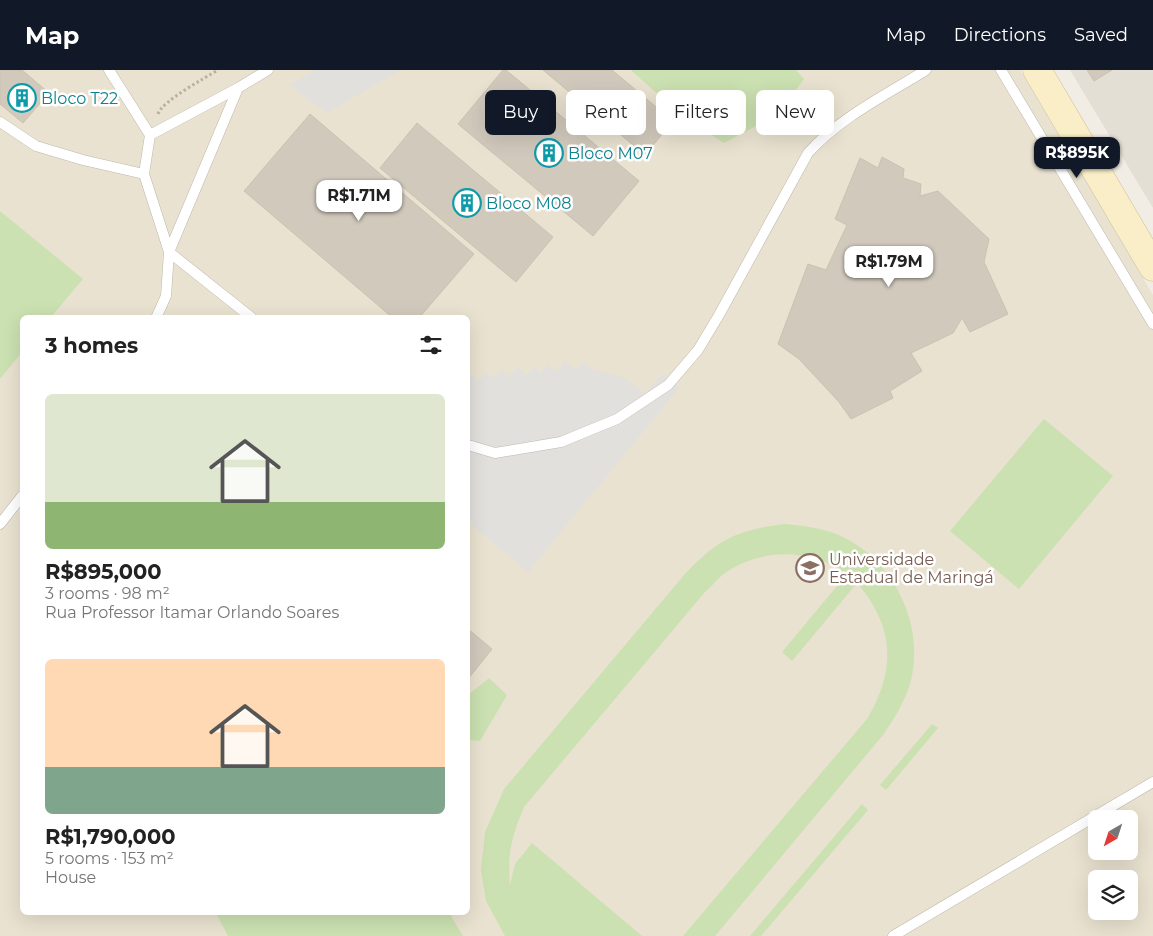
<!DOCTYPE html>
<meta charset="utf-8">
<style>
:root{--surface:#fff;--page:#f6f6f6;--text:#222;--muted:#767676;--accent:#111827}
body{margin:0;font-family:Montserrat,sans-serif;background:var(--page);color:var(--text);height:100vh;display:flex;flex-direction:column;font-size:19px;white-space:nowrap}
*{box-sizing:border-box;margin:0}
p{font-size:16px;color:var(--muted)}
.icon{flex:none;width:28px;height:28px;fill:none;stroke:currentColor;stroke-width:2;stroke-linecap:round;stroke-linejoin:round}
.map{position:relative;flex:1;overflow:hidden}
.panel{position:absolute;left:20px;top:245px;width:450px;height:600px;display:flex;flex-direction:column;background:var(--surface);border-radius:8px;box-shadow:0 5px 20px #0002}
.panel>*{flex:none}
.top-card{position:absolute;left:485px;top:20px;width:475px;height:45px;display:flex;gap:10px}
.needle{width:32px;rotate:219deg}
.fabs{position:absolute;left:1088px;top:740px;display:grid;gap:10px}
.fabs a{display:grid;place-items:center;width:50px;height:50px;border-radius:8px;background:var(--surface);box-shadow:0 5px 20px #0002;font-size:25px}
.price{position:absolute;translate:-50% -42px;padding:0 11px;border-radius:10px;background:#fff;color:#222;font-size:16px;line-height:32px;filter:drop-shadow(0 1px 2px #0008)}
.price::after{content:'';position:absolute;left:50%;top:30px;width:15px;height:11px;margin-left:-8px;background:inherit;clip-path:polygon(0 0,100% 0,50% 100%)}
.price.active{background:var(--accent);color:#fff}
ul{padding:0;list-style:none}
li{display:grid;align-content:center;gap:10px;height:265px;padding:0 25px}
li span{display:grid;place-items:center;height:155px;border-radius:8px;color:#555}
li>.icon{margin-inline-start:auto}
span .icon{width:90px;height:90px;fill:#fffc;stroke-width:1}
li b{font-size:21px}
h2{display:flex;justify-content:space-between;align-items:center;height:60px;padding:0 25px;font-size:21px}
.tag{padding:0 18px;border-radius:8px;background:var(--surface);box-shadow:0 5px 20px #0002;font-size:18px;line-height:45px}
.tag.active{background:var(--accent);color:#fff}
header{display:flex;align-items:center;gap:30px;box-sizing:border-box;height:70px;padding:0 25px;background:var(--accent);color:#fff}
header strong{font-size:24px}
nav{display:flex;gap:28px;margin-inline-start:auto;font-size:18px}
.map>svg:first-child{display:block}
.residential{fill:#e4dfd4}
.education{fill:#e9e2d0;fill-rule:evenodd}
.green{fill:#cbe1b1}
.parking{fill:#e2e0dd}
.building{fill:#d1c9bc;stroke:#cbc1b0}
.lines{fill:none;stroke-linecap:round;stroke-linejoin:round}
.lane-casing{stroke:#beb8ac;stroke-width:11}
.secondary-casing{stroke:#ccc098;stroke-width:29}
.path{stroke:#bbb19b;stroke-width:3;stroke-dasharray:2.5 2.5;stroke-linecap:butt}
.lane{stroke:#fff;stroke-width:10}
.secondary{stroke:#f9eec7;stroke-width:28}
.labels{text-anchor:middle;dominant-baseline:central;stroke-width:5;stroke-linejoin:round;paint-order:stroke}
.culture-label{font-size:16px;fill:#0d838f;stroke:#fff;text-anchor:start}
.education-label{font-size:16px;fill:#785e54;stroke:#fff;text-anchor:start}
</style>
<header>
<strong>Map</strong>
<nav><a>Map</a><a>Directions</a><a>Saved</a></nav>
</header>
<div class="map">
<svg width="1153" height="866" viewBox="0 0 1153 866">
<rect width="100%" height="100%" fill="#f1ede5"/>
<path class="residential" d="M1070,0h83v138z"/>
<path class="education" d="M0,0h1020l133,225v641h-1153zM22,248h446v594h-446zM1096,749h33v32h-33zM1096,809h33v32h-33z"/>
<path class="green" d="M631,0h165l8,9 -27,36 -53,28c-35,-22 -63,-45 -93,-73z
M0,141l83,68 -32,38 -29,1v34l-22,27z
M1044,349l69,57 -94,113 -69,-58z
M785,454c19,2 38,4 56,12 54,25 85,91 69,148 -6,19 -16,35 -27,51l-168,201h-32l184,-217c29,-49 28,-92 -10,-136l-65,78 -10,-9 65,-78c-37,-25 -84,-27 -122,-1 -7,5 -13,13 -20,19l-181,215c-12,29 -17,46 -14,78l5,-21 17,-21 110,93h-137l-19,-35 -5,-31 4,-38 19,-43 180,-214c34,-36 52,-45 101,-51z
M489,608l18,17 -27,46 -12,-1v-45z
M932,654l6,4 -52,62 -6,-5z
M862,734l6,6 -107,126h-11z
M216,843h233l14,23h-235z"/>
<path class="parking" d="M316,0h85l-74,43 -38,-28z
M584,291l10,9 30,7 21,17 17,-20 17,14 -151,184 -60,-50v-146l2,-3 9,8 7,-9 8,6 7,-8 8,7 8,-10 10,8 6,-8 7,6 8,-9 9,7 8,-9 11,9z"/>
<path class="building" d="M0,0h22l27,23 -26,30 -23,-19z
M503,0h3l133,111 -46,55 -135,-112z
M543,0h69l61,51 -28,34z
M1087,0h25l-18,11z
M310,44l164,140 -55,64h-26l-149,-127z
M417,53l136,114 -37,45 -136,-114z
M882,87l22,12 -1,9 18,6 -1,12 18,-5 51,48 -5,23 24,52 -38,18 -8,-14 -9,15 -42,20 11,18 -32,20 3,7 -42,21 -12,-17 -40,-43 -21,-15 30,-80 18,6 21,-45 -12,-6 25,-61 18,10z
M468,559l24,20 -24,30z"/>
<g class="lines">
<defs>
<path id="lane" d="M109,0l41,65 -6,39 25,78 83,66
M1001,0l152,254
M0,52l36,24 47,14 61,14
M150,65l88,-47 30,-18
M156,248l10,-22 3,-44 69,-164
M468,375l27,8 66,-11 56,-23 51,-34 30,-35 21,-35 89,-162c31,-35 78,-58 118,-83
M0,454l22,-28
M893,866l260,-154"/>
<path id="secondary" d="M1037,0l116,197"/>
</defs>
<use href="#lane" class="lane-casing"/>
<use href="#secondary" class="secondary-casing"/>
<path class="path" d="M158,44c4,-13 47,-36 60,-44"/>
<use href="#lane" class="lane"/>
<use href="#secondary" class="secondary"/>
</g>
<defs>
<symbol id="building-ring" viewBox="-11 -11 22 22"><circle r="9.5" fill="#fff" stroke="#0f9aa8" stroke-width="1.5"/><path d="M-4-6H4V6H1V3H-1V6H-4ZM-2.5-4.3h1.7v1.8h-1.7ZM.8-4.3h1.7v1.8H.8ZM-2.5-1h1.7V.8h-1.7ZM.8-1h1.7V.8H.8Z" fill="#0f9aa8"/></symbol>
<symbol id="university-ring" viewBox="-11 -11 22 22"><circle r="9.5" fill="#fff" stroke="#8d6e63" stroke-width="1.5"/><path d="M0-5L7-2L0 1L-7-2ZM-4 1L0 2.5L4 1V4Q0 6-4 4Z" fill="#8d6e63"/></symbol>
</defs>
<g fill-rule="evenodd">
<use href="#building-ring" x="6" y="12" width="32" height="32"/>
<use href="#building-ring" x="533" y="67" width="32" height="32"/>
<use href="#building-ring" x="451" y="117" width="32" height="32"/>
<use href="#university-ring" x="794" y="482" width="32" height="32"/>
</g>
<g class="labels">
<g class="culture-label">
<text x="41" y="28">Bloco T22</text>
<text x="568" y="83">Bloco M07</text>
<text x="486" y="133">Bloco M08</text>
</g>
<g class="education-label">
<text x="829" y="489">Universidade<tspan x="829" dy="18">Estadual de Maringá</tspan></text>
</g>
</g>
</svg>
<div class="fabs">
<a><svg class="needle" viewBox="-14 -14 28 28"><path d="M0-13l5 13h-10z" fill="#e53935"/><path d="M0 13l5-13h-10z" fill="#767676"/></svg></a>
<a><svg class="icon" aria-label="layers" viewBox="0 0 24 24"><path d="M12 4l9 5-9 5-9-5zM3 14l9 5 9-5"/></svg></a>
</div>
<b class="price active" style="left:1077px;top:109px">R$895K</b>
<b class="price" style="left:359px;top:152px">R$1.71M</b>
<b class="price" style="left:889px;top:218px">R$1.79M</b>
<div class="top-card">
<a class="tag active">Buy</a>
<a class="tag">Rent</a>
<a class="tag">Filters</a>
<a class="tag">New</a>
</div>
<section class="panel">
<h2>3 homes<svg class="icon" aria-label="filters" viewBox="0 0 24 24"><path d="M4 7h16M4 17h16"/><circle cx="9" cy="7" r="2"/><circle cx="15" cy="17" r="2"/></svg></h2>
<ul>
<li><span style="background:linear-gradient(#dfe7d0 70%,#8fb573 0)"><svg class="icon" aria-label="home" viewBox="0 0 24 24"><path d="M3 11l9-7 9 7M6 9v11h12V9"/></svg></span><div><b>R$895,000</b><p>3 rooms · 98 m²</p><p>Rua Professor Itamar Orlando Soares</p></div></li>
<li><span style="background:linear-gradient(#ffd9b3 70%,#7fa58c 0)"><svg class="icon" aria-label="home" viewBox="0 0 24 24"><path d="M3 11l9-7 9 7M6 9v11h12V9"/></svg></span><div><b>R$1,790,000</b><p>5 rooms · 153 m²</p><p>House</p></div></li>
</ul>
</section>
</div>
